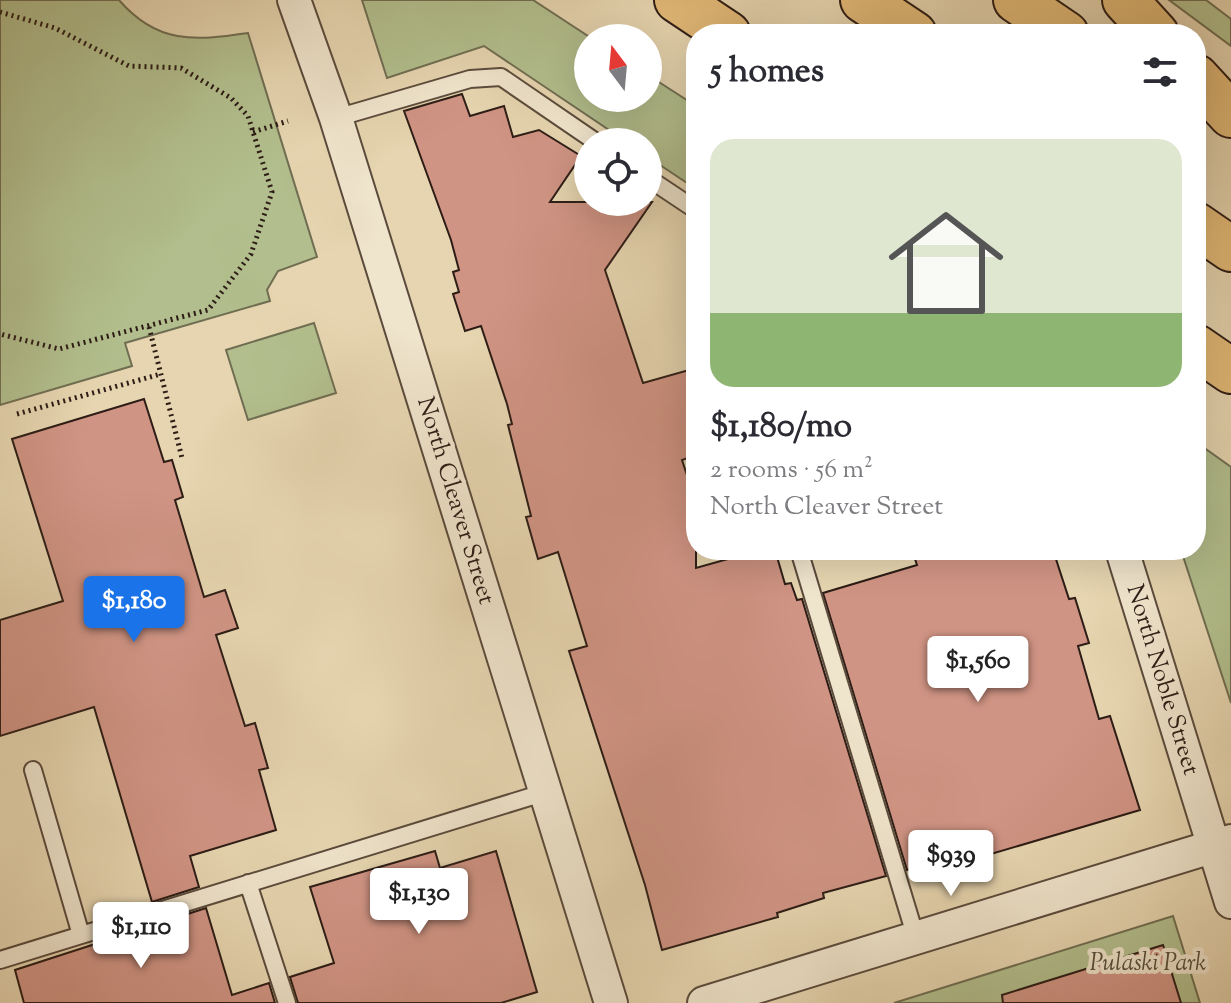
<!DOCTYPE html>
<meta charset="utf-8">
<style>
:root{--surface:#fff;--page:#f2f2f3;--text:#2b2b33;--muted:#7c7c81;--line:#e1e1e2;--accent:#1a73e8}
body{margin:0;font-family:"Sorts Mill Goudy",serif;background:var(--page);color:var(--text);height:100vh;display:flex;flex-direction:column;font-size:30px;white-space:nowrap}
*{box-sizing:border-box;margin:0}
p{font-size:26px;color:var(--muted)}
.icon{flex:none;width:44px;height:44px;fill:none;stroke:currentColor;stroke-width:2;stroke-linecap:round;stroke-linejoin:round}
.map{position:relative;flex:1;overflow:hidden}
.details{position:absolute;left:686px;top:24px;width:520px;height:536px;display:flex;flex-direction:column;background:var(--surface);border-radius:32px;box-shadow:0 8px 32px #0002}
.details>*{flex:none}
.needle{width:52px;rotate:344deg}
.controls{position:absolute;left:574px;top:24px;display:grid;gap:16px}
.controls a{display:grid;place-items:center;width:88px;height:88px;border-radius:50%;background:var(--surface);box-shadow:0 8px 32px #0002;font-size:40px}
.price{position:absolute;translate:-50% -68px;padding:0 18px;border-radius:8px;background:#fff;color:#222;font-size:26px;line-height:52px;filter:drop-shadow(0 2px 4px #0008)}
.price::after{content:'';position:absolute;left:50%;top:48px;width:24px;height:18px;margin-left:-12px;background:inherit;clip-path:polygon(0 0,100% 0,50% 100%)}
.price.active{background:var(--accent);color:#fff}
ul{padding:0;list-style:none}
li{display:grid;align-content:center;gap:16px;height:424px;padding:0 24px}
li+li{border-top:2px solid var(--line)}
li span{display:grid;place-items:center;height:248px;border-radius:24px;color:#555}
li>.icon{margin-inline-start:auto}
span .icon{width:144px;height:144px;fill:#fffc;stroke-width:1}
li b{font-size:34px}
h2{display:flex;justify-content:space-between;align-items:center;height:96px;padding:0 24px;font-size:34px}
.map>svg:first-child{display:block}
.green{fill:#b2be8d;stroke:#706e52;stroke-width:2}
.building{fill:#d09484;stroke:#2d1d16;stroke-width:2}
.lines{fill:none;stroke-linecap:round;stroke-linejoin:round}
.service-casing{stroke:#5b4b3c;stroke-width:20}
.minor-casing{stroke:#5b4b3c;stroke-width:36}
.motorway-casing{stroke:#2d1d16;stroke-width:48}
.path{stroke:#2d1d16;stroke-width:5;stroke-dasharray:2 4;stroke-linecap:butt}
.service{stroke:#efe4cc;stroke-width:16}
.minor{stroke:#efe4cc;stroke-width:32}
.motorway{stroke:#e3ba78;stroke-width:44}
.labels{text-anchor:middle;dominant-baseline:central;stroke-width:8;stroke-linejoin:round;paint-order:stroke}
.street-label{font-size:24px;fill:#2d1d16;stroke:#efe4cc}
.park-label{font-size:24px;font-style:italic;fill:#554d3a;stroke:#efe4cc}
</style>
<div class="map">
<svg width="1231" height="1003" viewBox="0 0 1231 1003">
<rect width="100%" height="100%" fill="#e6d5b0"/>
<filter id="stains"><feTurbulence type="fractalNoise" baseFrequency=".0025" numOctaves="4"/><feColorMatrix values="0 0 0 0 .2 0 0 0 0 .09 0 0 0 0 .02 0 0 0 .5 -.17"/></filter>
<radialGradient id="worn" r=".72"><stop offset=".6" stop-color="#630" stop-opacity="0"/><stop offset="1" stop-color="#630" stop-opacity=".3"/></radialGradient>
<path class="green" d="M0,0h119c38,44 75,41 129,33l69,224 -39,14 -11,19 3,11 -145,42 7,23 -132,39z
M362,0h171l58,38h-3v60h60v-23l48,31v83l-48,-32v-15h-21l-143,-96 -97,32z
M1169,0h37l25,19v27z
M314,323l22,70 -88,27 -22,-70z
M1196,442l35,25v236l-50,-153h15z
M1173,916l27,87h-306z"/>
<path class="building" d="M462,94l8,22 34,-10 9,31 26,-7 42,26 -31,46h102l-47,68 38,113 53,-15v87l-14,5 14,42v66l64,-18h15l10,34 6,-1 6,17 5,-1 84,277 -63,17 1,5 -47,15 1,4 -116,33 -17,-65 -76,-234 18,-5 -29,-94 -20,7 -12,-42 5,-1 -23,-91 4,-1 -5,-20 -26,-78 -16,5 -12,-37 6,-2 -6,-20 6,-2 -8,-30 -47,-129z
M144,399l20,63 8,-2 11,37 -8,3 29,97 21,-7 13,38 -22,7 29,91 10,-3 13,45 -9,2 17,60 -86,26 9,31 -47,15 -58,-195 -94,29v-116l63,-19 -51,-162z
M912,550h141l16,49 6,-1 14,45 -11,3 21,73 11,-3 30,94 -227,67 -2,-8 -4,1 -84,-277 94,-28z
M435,851l5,17 56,-17 41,141 -36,11h-203l-8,-26 44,-14 -24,-76z
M206,908l26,87 37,-12 6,20h-251l-9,-33z
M1163,945l18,58h-178l-1,-8z"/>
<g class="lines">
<defs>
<path id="service" d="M336,118l134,-39 31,-2 95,65
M648,178l48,32
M799,550l117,388
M33,770l48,165
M248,883l39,120
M0,960l546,-168"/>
<path id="minor" d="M294,0l42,118 275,885
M1122,550l109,352
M704,1003l527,-162"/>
<path id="motorway" d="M677,0l51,34
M863,0l51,34
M1016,0l50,34
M1125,0l31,34
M1196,77l35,38
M1196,225l35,24
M1196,347l35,24"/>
</defs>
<use href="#service" class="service-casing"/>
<use href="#minor" class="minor-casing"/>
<use href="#motorway" class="motorway-casing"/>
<path class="path" d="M0,12l55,16 74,38 52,2 50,30 17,18 24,76 -21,62 -43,56 -149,39 -59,-15
M253,132l35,-11
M149,327l33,131
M17,414l144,-40"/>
<use href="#service" class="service"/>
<use href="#minor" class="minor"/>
<use href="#motorway" class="motorway"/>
</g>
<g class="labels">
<g class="street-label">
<text transform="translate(455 501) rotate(73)">North Cleaver Street</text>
<text transform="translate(1162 680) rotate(73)">North Noble Street</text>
</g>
<g class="park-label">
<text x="1148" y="964">Pulaski Park</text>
</g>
</g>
<rect width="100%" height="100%" filter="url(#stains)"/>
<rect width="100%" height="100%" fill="url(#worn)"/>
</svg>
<div class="controls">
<a><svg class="needle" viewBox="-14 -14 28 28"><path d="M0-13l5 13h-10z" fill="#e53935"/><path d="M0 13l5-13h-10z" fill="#7c7c81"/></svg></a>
<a><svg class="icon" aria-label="locate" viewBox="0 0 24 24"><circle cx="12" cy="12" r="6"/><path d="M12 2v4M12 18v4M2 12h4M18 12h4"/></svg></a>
</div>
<b class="price active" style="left:134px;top:644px">$1,180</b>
<b class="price" style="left:978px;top:704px">$1,560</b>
<b class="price" style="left:951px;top:898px">$939</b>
<b class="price" style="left:419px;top:936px">$1,130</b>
<b class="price" style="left:141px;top:970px">$1,110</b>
<section class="details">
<h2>5 homes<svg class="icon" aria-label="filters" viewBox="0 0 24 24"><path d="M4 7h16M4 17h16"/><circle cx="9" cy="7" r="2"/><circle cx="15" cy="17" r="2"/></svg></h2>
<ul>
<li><span style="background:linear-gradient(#dfe7d0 70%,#8fb573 0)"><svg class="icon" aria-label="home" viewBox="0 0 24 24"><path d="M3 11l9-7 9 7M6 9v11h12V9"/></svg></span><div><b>$1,180/mo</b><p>2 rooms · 56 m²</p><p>North Cleaver Street</p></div></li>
</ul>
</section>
</div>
